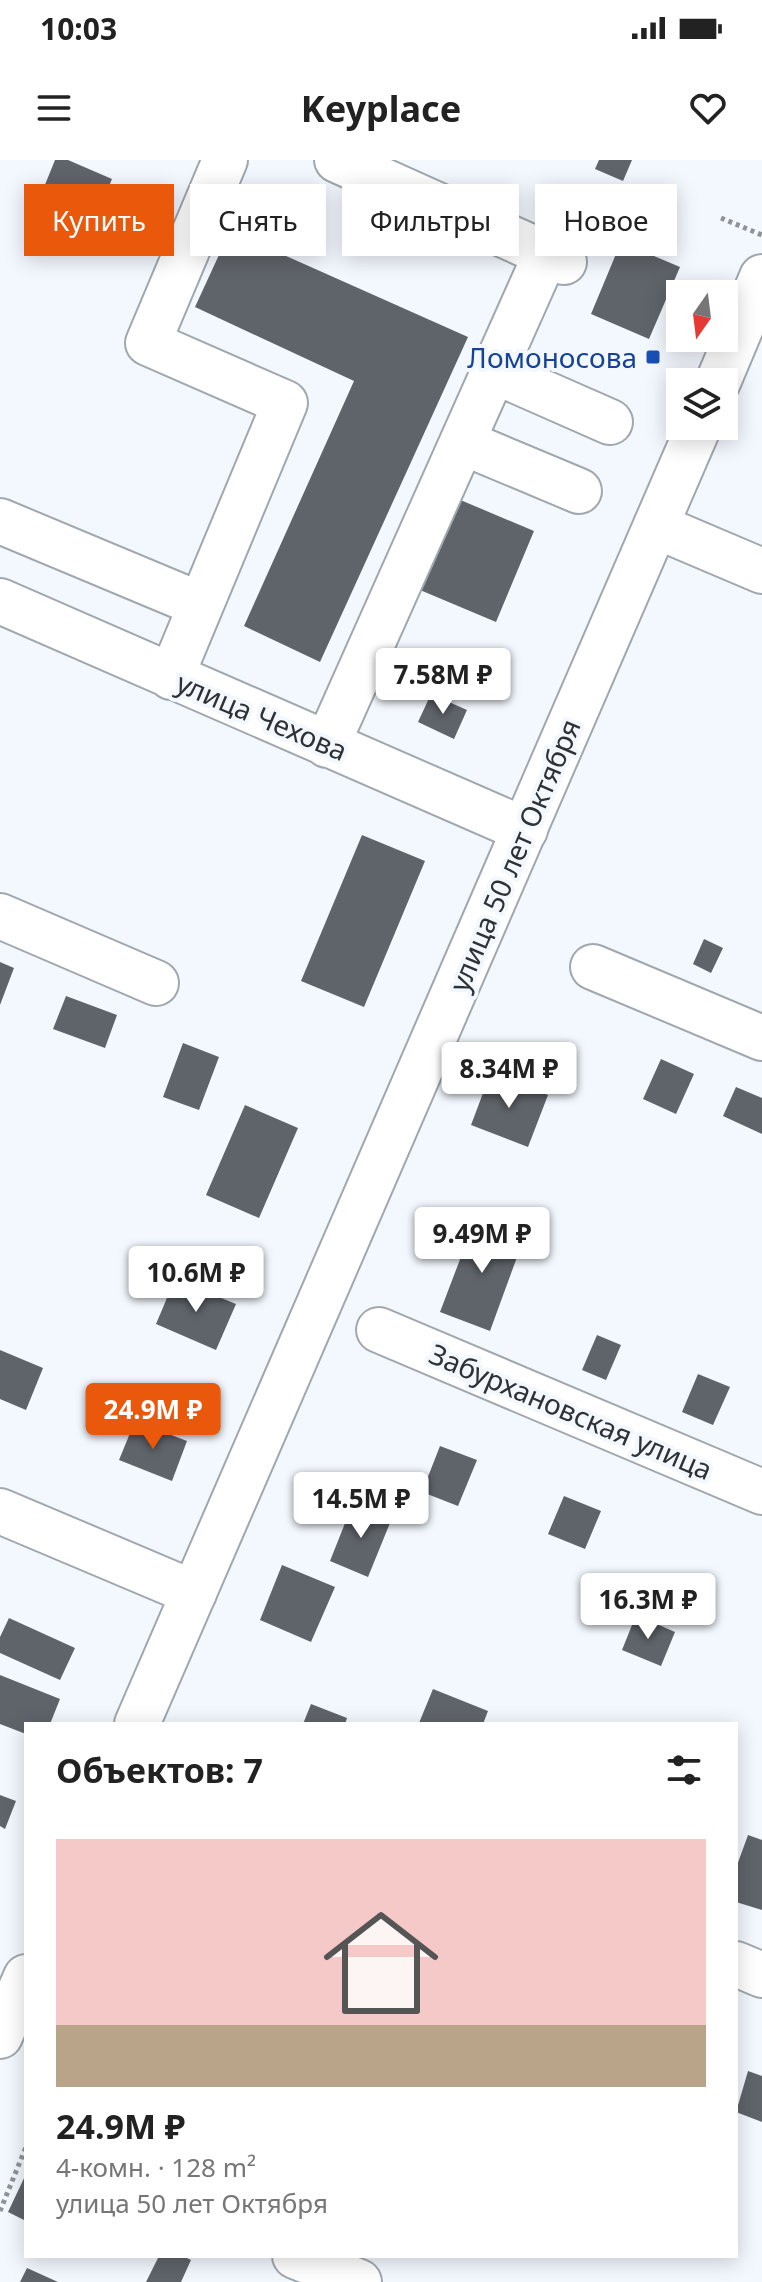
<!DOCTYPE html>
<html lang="ru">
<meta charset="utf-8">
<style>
:root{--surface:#fff;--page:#f2f2f2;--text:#222;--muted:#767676;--accent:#ea580c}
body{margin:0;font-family:"Noto Sans",sans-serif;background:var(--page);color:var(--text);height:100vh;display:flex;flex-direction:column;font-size:30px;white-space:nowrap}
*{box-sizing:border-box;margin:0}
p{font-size:26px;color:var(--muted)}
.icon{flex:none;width:44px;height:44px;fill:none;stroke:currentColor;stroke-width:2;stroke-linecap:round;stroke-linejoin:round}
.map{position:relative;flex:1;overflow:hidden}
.sheet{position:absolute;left:24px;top:1562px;width:714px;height:536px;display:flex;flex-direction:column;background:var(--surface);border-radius:0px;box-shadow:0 4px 20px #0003}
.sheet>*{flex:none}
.guide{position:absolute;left:24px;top:24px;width:714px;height:72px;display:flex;gap:16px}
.needle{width:52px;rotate:194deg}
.buttons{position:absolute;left:666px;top:120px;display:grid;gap:16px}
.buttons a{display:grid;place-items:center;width:72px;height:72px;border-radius:0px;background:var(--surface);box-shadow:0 4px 20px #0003;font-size:40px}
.price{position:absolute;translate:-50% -68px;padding:0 18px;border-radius:8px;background:#fff;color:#222;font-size:26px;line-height:52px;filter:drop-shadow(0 2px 4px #0008)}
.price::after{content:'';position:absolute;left:50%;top:48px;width:24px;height:18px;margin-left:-12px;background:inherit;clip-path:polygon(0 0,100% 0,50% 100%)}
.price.selected{background:var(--accent);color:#fff}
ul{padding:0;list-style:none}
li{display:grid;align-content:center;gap:16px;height:424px;padding:0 32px}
li span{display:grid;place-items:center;height:248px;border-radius:0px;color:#555}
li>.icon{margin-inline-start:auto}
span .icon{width:144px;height:144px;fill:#fffc;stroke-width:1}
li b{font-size:34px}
h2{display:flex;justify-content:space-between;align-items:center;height:96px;padding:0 32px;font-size:34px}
.pill{padding:0 28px;border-radius:0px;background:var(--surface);box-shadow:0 4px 20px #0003;font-size:28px;line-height:72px}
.pill.selected{background:var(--accent);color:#fff}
.status{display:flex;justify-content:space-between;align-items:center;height:56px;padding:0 40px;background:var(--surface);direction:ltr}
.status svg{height:22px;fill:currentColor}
header{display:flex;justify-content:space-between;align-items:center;height:104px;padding:0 32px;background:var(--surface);font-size:36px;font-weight:700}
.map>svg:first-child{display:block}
.building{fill:#5f646a}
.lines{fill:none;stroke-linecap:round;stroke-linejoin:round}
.minor-casing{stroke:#a1a7ae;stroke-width:48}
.major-casing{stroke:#a1a7ae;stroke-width:48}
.path{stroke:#8f9397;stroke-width:5;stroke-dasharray:4 4;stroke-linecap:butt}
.minor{stroke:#fff;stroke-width:44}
.major{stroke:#fff;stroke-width:44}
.transit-dot{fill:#1a4fb4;stroke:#f3f8fe;stroke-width:3}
.labels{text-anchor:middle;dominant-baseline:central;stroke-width:8;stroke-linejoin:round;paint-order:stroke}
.transit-label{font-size:28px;fill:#164399;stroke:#f3f8fe;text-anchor:end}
.street-label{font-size:28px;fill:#2f3235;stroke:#f3f8fe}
</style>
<div class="status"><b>10:03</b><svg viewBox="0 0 49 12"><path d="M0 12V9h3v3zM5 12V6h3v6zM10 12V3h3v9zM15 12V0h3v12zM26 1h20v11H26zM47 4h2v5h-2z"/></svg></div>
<header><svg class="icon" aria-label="menu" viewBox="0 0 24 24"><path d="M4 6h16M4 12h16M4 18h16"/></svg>Keyplace<svg class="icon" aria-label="heart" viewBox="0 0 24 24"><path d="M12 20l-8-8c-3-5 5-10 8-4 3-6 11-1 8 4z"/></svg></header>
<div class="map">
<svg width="762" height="2122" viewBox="0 0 762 2122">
<rect width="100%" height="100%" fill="#f3f8fe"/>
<path class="building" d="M55,0h13l44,19 -19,46 -55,-23z
M599,0h33l-9,21 -28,-12z
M230,71l238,106 -148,325 -76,-36 110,-245 -159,-74z
M621,82l59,25 -31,72 -58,-25z
M458,339l76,32 -38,91 -76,-32z
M431,534l36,16 -13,29 -36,-17z
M362,675l63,26 -61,146 -63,-26z
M704,779l19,9 -12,25 -18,-9z
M0,802l14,6 -14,37z
M66,836l51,19 -12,33 -52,-19z
M183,883l36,14 -20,53 -36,-13z
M661,899l33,15 -18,40 -33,-15z
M491,912l57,23 -20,52 -57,-22z
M736,927l26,11v36l-39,-18z
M245,945l53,23 -39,90 -53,-23z
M475,1060l49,18 -34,93 -50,-19z
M175,1119l61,25 -20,46 -60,-26z
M597,1175l24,10 -15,35 -24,-10z
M0,1190l43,18 -17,42 -26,-11z
M698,1214l32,13 -17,38 -31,-13z
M135,1261l52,20 -15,40 -53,-21z
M440,1286l37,14 -19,46 -36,-14z
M564,1336l37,15 -16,38 -37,-15z
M353,1343l39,15 -24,59 -38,-16z
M282,1405l53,22 -24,55 -51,-22z
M636,1455l39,17 -14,34 -39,-16z
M9,1458l66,30 -15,32 -60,-27v-16z
M0,1515l60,24 -10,25h-24v10l-26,-10z
M433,1529l55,22 -5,13 -64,-1z
M311,1544l36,14 -2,6h-42z
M0,1635l16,6 -11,28 -5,-3z
M748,1675l14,5v70l-26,-8v-34z
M748,1911l14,5v46l-26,-10z
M26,2014v47l-18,-9z
M159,2096h24l8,4 -10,22h-35z
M27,2108l31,14h-38z"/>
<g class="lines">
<defs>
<path id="minor" d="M337,0l227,102
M494,211l116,51
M462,282l117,49
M0,361l201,84
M656,366l106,45
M0,441l525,229
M171,517l114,-274 -137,-60 77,-183
M327,585l219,-491
M0,756l156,67
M593,807l169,71
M379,1170l383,162
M0,1351l194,82
M736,1804l26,11
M295,2096l64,26"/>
<path id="major" d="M718,222l44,-105
M137,1564l562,-1298
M0,1876l26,-59"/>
</defs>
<use href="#minor" class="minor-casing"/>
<use href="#major" class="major-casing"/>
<path class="path" d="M721,58l41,17
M0,2051l26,-64"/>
<use href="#minor" class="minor"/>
<use href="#major" class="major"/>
</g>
<rect class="transit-dot" x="645" y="189" width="16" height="16" rx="4"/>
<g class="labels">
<g class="transit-label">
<text x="637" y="197">Ломоносова</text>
</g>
<g class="street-label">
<text transform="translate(262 556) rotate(23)">улица Чехова</text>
<text transform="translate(514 695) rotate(-67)">улица 50 лет Октября</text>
<text transform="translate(571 1251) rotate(23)">Забурхановская улица</text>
</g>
</g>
</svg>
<div class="buttons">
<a><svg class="needle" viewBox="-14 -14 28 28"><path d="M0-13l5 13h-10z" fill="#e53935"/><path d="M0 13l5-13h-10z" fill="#767676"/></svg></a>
<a><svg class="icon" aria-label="layers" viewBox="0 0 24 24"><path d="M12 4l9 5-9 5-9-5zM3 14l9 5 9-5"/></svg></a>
</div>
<b class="price" style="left:443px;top:556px">7.58M ₽</b>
<b class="price" style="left:509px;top:950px">8.34M ₽</b>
<b class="price" style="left:482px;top:1115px">9.49M ₽</b>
<b class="price" style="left:196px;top:1154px">10.6M ₽</b>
<b class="price selected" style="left:153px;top:1291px">24.9M ₽</b>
<b class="price" style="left:361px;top:1380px">14.5M ₽</b>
<b class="price" style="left:648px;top:1481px">16.3M ₽</b>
<div class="guide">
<a class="pill selected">Купить</a>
<a class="pill">Снять</a>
<a class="pill">Фильтры</a>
<a class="pill">Новое</a>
</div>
<section class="sheet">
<h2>Объектов: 7<svg class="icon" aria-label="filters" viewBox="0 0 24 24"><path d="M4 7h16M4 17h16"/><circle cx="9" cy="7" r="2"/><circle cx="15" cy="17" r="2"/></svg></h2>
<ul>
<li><span style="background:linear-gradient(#f6c9c9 75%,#b9a48a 0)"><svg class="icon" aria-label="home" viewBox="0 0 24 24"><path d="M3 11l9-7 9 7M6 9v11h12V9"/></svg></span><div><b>24.9M ₽</b><p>4-комн. · 128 m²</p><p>улица 50 лет Октября</p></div></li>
</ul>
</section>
</div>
